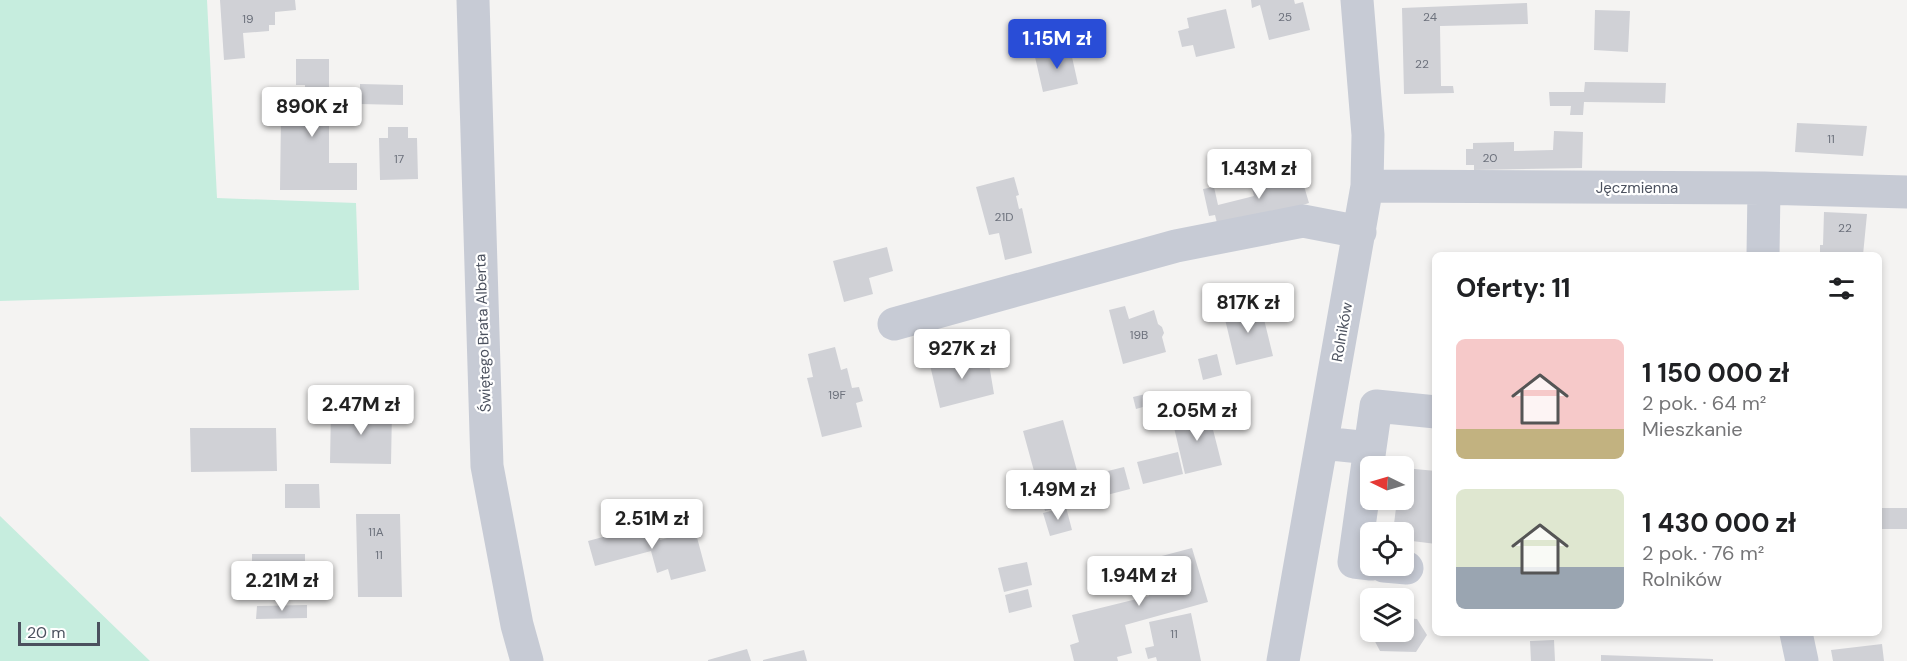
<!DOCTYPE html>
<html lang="pl">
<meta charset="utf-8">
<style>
:root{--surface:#fff;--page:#f6f6f6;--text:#202124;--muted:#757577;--accent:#294dd7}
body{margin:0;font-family:"DM Sans",sans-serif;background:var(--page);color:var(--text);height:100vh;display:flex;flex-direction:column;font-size:22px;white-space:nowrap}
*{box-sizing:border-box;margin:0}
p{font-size:20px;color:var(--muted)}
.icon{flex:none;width:33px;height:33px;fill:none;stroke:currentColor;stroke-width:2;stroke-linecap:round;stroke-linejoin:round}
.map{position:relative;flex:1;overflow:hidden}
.side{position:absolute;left:1432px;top:252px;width:450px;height:384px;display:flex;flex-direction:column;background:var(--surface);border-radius:9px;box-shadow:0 3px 9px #0003}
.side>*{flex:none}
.needle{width:39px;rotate:275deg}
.tools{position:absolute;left:1360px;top:456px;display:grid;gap:12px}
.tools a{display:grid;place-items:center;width:54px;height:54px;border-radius:9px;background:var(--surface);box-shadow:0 3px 9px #0003;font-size:30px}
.scale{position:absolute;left:18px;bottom:15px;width:82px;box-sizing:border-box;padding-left:6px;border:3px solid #4b515e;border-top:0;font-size:16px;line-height:21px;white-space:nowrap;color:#4b515e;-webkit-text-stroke:4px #fff;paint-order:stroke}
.price{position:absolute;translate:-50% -51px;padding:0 14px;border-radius:6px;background:#fff;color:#222;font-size:20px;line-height:39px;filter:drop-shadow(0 2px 3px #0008)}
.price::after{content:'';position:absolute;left:50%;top:36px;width:18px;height:14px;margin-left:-9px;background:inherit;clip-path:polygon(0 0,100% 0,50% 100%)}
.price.active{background:var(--accent);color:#fff}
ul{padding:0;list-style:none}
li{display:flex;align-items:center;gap:18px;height:150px;padding:0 24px}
li span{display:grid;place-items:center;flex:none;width:168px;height:120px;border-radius:9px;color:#555}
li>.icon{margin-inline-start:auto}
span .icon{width:72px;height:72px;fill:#fffc;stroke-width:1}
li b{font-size:26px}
h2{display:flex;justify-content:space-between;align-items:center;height:72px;padding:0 24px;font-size:26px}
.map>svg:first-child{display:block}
.green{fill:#c6edde}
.building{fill:#d0d1d6}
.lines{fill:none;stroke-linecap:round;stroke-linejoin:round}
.minor{stroke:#c7cbd5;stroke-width:33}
.labels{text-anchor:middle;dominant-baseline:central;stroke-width:4.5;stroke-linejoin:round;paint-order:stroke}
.number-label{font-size:12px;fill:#6c717c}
.street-label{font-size:15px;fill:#4b515e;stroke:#fff}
</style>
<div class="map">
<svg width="1907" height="661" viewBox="0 0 1907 661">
<rect width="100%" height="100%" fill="#f4f3f2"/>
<path class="green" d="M0,0h207l10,198 139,5 3,87 -359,11z
M0,516l150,145h-150z"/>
<path class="building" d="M220,0h75l1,10 -21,2v13h-6v6l-26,2 2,25 -21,2z
M1251,0h43l1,4 8,-2 7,28 -41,10 -9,-35 -8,3z
M1527,3l1,21 -88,2 1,60h12l1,7 -50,1 -2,-86z
M1226,9l9,39 -39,9 -3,-12 -11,2 -4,-16 11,-3 -2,-10z
M1595,10l35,1 -2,41 -34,-2z
M1070,48l8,36 -35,8 -8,-35z
M296,59h33v104h28v27h-77l1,-73 24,1v-33h-9z
M1585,82l81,1 -1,20 -81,-1 -1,13h-13l1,-9h-21l-1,-14h35z
M360,84l43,1v20l-43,-1z
M1797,123l70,3 -4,30 -68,-4z
M388,127h20v11h9l1,41 -38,1 -1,-42h9z
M1554,131l29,1 -1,36 -108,2v-5h-8v-16h7v-6l41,-1v9l39,-1z
M1260,154l5,19 -16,4 -5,-20z
M1299,169l10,34 -90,28 -4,-16 -6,1 -6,-27 11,-2 4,18 36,-9 -4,-14z
M1014,177l5,18 -3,1 3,13 3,-1 10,45 -27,7 -6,-27 -10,2 -13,-48z
M1824,212l43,2 -4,41h-43v-10h3z
M887,247l6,24 -24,7 4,16 -29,8 -11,-41z
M1260,303l13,53 -37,9 -13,-54z
M1125,306l4,13 25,-9 4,14 4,3 2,6 -2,4 4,15 -43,12 -14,-54z
M835,347l6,23 6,-2 5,20 7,-1 4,14 -7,2 6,24 -40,10 -15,-59 6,-1 -5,-23z
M983,351l4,13h2l5,30 -54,14 -10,-43 21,-5 1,4 11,-3 -1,-4z
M1217,354l5,21 -19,5 -5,-21z
M1158,391l2,11 -24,7 -3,-12z
M331,409l61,1 -1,54 -61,-1z
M1208,410l14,55 -37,9 -13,-55z
M1063,420l16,58 45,-11 6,22 -85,22 -22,-80z
M190,428h86l1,43 -86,1z
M1178,452l5,22 -40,10 -6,-22z
M1404,468l32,3v73l-32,-4v-8h-11l4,-32h7z
M285,484h34l1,24h-35z
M1066,507l6,23 -22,6 -7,-23z
M1880,508h27v21h-27z
M356,514h44l2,83h-44z
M655,523l5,17 35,-10 11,41 -35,9 -3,-11 -11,4 -6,-22 -56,15 -7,-25z
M1192,548l16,54 -83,23 7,28 -15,4 1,4h-44l-4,-16 9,-3 -7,-27 77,-19 -10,-34z
M252,554h53v28h-53z
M1027,562l5,23 -28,7 -6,-24z
M1028,589l4,18 -23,6 -4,-18z
M307,605v13l-51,1 1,-13z
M1191,613l10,48h-44l-1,-4 -8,2 -3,-11 9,-2 -5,-24z
M1404,618l13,1 10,16 -11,17 -36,-1 -9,-17 1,-2h32z
M1554,640l1,21h-24l-1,-20z
M1882,644l2,17h-51l-2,-11z
M747,649l4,12h-43v-1z
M804,650l3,11h-44v-1z
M1601,655l112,4v2h-112z"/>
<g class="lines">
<path class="minor" d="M473,0l14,466 30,159 10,36
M1367,186l397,2 143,4
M1763,255l1,-67
M894,324l282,-78 127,-25 57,11
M1322,443l48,5 -16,114 17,2
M1370,448l6,-42 60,6
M1384,566l23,2
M1796,633l6,28
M1283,661l84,-475 1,-51 -11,-135"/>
</g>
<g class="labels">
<g class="number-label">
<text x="1285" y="17">25</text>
<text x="1430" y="17">24</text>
<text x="248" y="19">19</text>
<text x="1422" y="64">22</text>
<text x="1831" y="139">11</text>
<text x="1490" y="158">20</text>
<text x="399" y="159">17</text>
<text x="1004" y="217">21D</text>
<text x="1845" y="228">22</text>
<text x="1139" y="335">19B</text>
<text x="837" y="395">19F</text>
<text x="376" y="532">11A</text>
<text x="379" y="555">11</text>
<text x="1174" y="634">11</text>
</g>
<g class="street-label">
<text x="1637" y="188">Jęczmienna</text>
<text transform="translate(1342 332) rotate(-80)">Rolników</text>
<text transform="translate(483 333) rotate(-92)">Świętego Brata Alberta</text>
</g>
</g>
</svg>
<div class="tools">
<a><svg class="needle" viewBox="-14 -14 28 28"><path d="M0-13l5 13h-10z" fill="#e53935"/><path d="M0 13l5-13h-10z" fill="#757577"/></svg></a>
<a><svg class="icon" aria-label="locate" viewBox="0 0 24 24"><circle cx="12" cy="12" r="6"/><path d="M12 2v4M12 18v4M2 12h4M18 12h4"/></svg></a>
<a><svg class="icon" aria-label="layers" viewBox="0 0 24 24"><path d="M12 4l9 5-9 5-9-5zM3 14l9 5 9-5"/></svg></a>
</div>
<div class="scale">20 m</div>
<b class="price active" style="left:1057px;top:70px">1.15M zł</b>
<b class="price" style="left:312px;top:138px">890K zł</b>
<b class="price" style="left:1259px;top:200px">1.43M zł</b>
<b class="price" style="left:1248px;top:334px">817K zł</b>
<b class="price" style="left:962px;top:380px">927K zł</b>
<b class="price" style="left:361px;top:436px">2.47M zł</b>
<b class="price" style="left:1197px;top:442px">2.05M zł</b>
<b class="price" style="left:1058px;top:521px">1.49M zł</b>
<b class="price" style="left:652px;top:550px">2.51M zł</b>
<b class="price" style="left:1139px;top:607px">1.94M zł</b>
<b class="price" style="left:282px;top:612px">2.21M zł</b>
<section class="side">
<h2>Oferty: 11<svg class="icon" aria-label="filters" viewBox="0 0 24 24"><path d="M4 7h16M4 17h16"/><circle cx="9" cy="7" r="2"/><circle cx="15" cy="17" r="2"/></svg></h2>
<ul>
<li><span style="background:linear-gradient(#f6c9c9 75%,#c2b280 0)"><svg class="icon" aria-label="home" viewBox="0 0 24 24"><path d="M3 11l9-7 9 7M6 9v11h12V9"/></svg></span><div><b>1 150 000 zł</b><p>2 pok. · 64 m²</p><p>Mieszkanie</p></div></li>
<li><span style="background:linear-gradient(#dfe7d0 65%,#9aa5b1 0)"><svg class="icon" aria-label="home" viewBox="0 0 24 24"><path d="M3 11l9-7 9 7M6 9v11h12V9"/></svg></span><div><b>1 430 000 zł</b><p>2 pok. · 76 m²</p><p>Rolników</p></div></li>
</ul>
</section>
</div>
